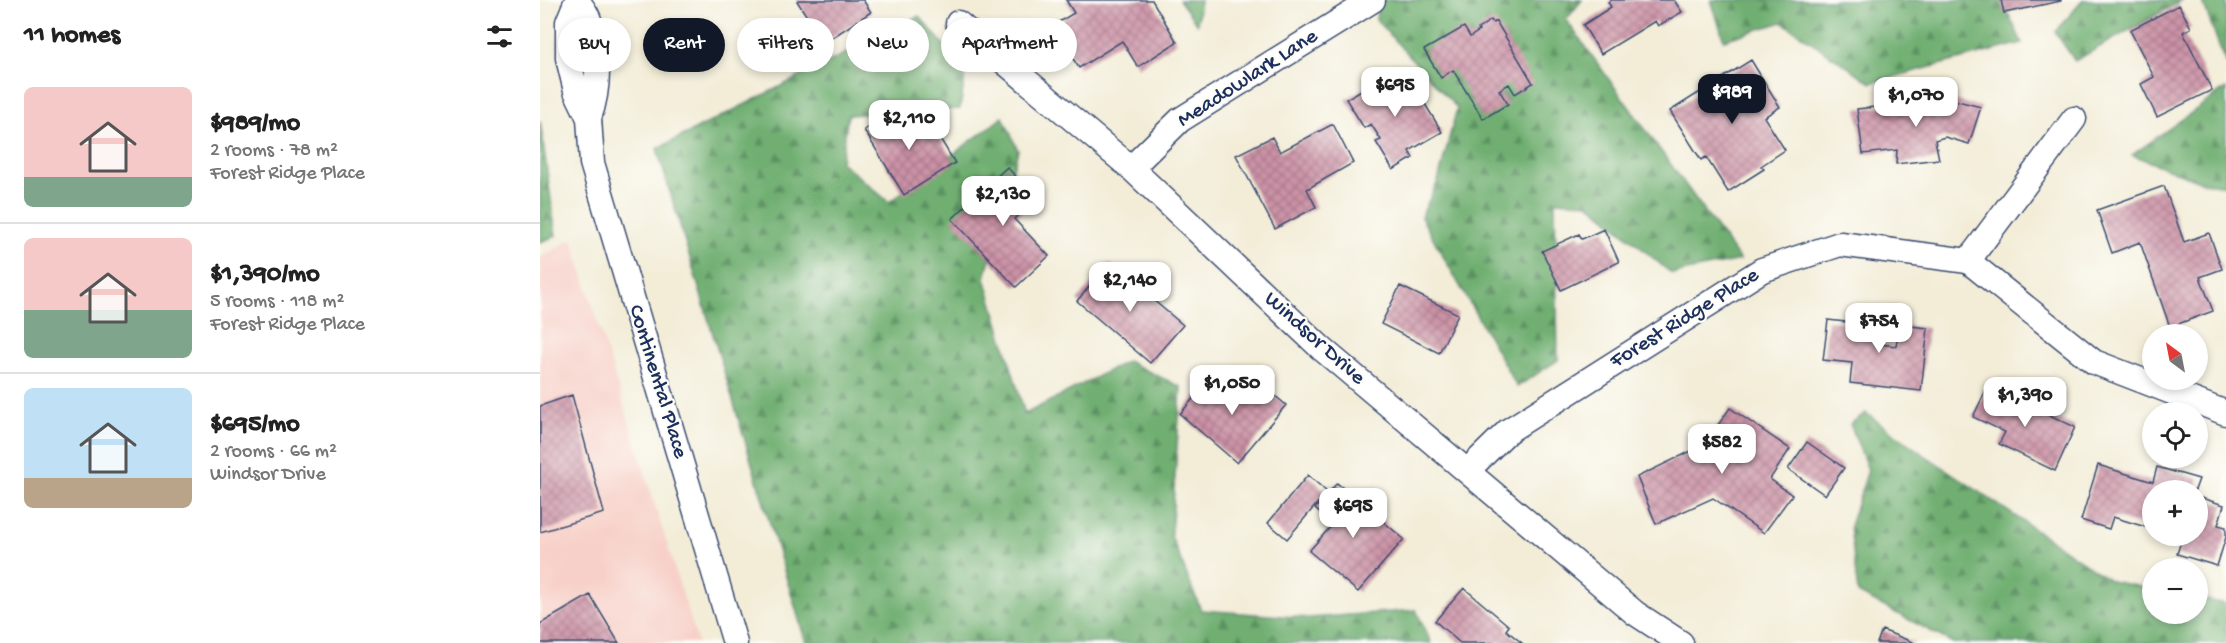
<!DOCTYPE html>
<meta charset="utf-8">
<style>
:root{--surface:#fff;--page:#f6f6f6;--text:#222;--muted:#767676;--line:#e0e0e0;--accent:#111827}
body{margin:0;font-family:"Gochi Hand",sans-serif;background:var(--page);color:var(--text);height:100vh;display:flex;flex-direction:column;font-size:22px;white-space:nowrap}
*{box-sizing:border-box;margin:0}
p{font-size:20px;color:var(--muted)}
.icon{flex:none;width:33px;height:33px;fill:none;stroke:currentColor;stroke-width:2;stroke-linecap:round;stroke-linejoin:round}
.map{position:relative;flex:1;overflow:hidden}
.drawer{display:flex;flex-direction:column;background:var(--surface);width:540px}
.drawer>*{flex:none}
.top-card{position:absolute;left:18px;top:18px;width:570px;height:54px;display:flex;gap:12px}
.needle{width:39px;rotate:328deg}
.tools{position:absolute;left:1602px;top:324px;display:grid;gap:12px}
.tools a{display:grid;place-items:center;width:66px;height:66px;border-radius:50%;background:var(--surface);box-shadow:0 3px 9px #0003;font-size:30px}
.price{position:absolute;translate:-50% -51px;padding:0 14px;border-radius:12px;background:#fff;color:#222;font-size:20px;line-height:39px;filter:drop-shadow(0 2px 3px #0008)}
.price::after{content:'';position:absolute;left:50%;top:36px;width:18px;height:14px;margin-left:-9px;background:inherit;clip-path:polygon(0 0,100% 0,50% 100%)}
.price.on{background:var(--accent);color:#fff}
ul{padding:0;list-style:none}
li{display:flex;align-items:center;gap:18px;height:150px;padding:0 24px}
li+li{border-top:2px solid var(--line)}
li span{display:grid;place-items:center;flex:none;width:168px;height:120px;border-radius:9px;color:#555}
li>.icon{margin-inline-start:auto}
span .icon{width:72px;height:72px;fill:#fffc;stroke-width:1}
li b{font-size:26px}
h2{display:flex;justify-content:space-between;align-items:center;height:72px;padding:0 24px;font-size:26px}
.pill{padding:0 21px;border-radius:27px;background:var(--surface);box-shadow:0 3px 9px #0003;font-size:21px;line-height:54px}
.pill.on{background:var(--accent);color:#fff}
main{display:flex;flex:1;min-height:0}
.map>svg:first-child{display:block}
.built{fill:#f7d1c9}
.forest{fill:url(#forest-firs);stroke:#456f68;stroke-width:1.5}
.building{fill:url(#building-cross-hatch)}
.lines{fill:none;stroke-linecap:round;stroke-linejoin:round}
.street-casing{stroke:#3b4c70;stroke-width:27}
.street{stroke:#fff;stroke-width:24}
.labels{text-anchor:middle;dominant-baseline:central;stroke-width:4.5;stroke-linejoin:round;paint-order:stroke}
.street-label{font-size:22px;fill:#1b2f5e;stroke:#fdfcf7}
</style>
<main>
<section class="drawer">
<h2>11 homes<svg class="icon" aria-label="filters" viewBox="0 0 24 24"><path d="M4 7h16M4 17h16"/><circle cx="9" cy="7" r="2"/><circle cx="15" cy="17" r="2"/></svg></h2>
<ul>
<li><span style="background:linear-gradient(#f6c9c9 75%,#7fa58c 0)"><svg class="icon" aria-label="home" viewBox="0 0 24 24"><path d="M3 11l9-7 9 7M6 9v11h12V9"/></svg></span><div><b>$989/mo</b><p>2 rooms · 78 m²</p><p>Forest Ridge Place</p></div></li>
<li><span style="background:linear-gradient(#f6c9c9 60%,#7fa58c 0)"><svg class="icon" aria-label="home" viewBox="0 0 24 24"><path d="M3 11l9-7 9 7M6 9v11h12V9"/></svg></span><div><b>$1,390/mo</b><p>5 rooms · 118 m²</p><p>Forest Ridge Place</p></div></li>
<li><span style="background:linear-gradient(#bfe0f5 75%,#b9a48a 0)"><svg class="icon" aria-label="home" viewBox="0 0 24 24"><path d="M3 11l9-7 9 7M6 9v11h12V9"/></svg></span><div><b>$695/mo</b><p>2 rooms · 66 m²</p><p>Windsor Drive</p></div></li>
</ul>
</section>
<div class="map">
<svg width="1686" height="643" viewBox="0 0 1686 643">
<defs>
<pattern id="forest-firs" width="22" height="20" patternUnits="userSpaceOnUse" patternTransform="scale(1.5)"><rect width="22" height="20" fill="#6faf71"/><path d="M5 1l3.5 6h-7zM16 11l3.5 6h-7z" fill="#5a8f60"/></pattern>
<pattern id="building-cross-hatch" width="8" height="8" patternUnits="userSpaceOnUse" patternTransform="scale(1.5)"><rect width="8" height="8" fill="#cc92a6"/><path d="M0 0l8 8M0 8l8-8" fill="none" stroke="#a5788a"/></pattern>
</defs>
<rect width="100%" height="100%" fill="#fdfcf7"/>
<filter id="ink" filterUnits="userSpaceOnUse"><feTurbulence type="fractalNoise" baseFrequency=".0167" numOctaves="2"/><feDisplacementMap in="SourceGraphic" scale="12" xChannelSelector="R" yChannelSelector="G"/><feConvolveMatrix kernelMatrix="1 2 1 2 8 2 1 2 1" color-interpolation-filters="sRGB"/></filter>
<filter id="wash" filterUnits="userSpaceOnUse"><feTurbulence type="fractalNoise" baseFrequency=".008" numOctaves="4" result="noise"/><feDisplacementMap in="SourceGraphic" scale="24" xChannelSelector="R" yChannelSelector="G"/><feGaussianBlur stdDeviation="1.35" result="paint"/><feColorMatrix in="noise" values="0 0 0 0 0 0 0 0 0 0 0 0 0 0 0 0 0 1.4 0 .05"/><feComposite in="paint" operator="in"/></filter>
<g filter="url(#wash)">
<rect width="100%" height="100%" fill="#f3edd8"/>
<path class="built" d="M32,239l126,404h-158v-385z"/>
<path class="forest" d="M639,0h21l-3,24z
M838,0h204l-16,20 174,240 -68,14 -84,-71 -33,-2 3,159 -41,27 -96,-170 17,-36 19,-73 -81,-88z
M1171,0h291l20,43 -151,40 -89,-61 -58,18z
M1543,0h99l-107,61 -20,-29z
M1662,0h24v64z
M379,16l47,54 -6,39 -112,6 -7,47 48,40 114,-85 15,33 -33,128 40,136 102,-53 54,26 -10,149 30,74 108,8 107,-8 15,33h-561l-3,-3 -2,3h-59l-149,-494z
M1686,88v98l-21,-3 -73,-28z
M0,120l16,116 -16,6z
M1326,413l50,36 195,132 41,8v25h46v-16l28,6v39h-273l-95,-50 -8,-67 18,-56 -18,-46z"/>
<g id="blocks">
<path class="building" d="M259,0h64l8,12 -47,31 -27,-42z
M526,0h86l25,42 -39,25 -16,-26 -43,27 -27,-42 22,-13z
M1071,0h63l8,12 -24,14 -3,-5 -54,33 -18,-29 28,-18 -3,-5z
M1461,0h60v1l-57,12z
M1639,5l12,23 -8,4 29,58 -55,27 -16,-33 13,-7 -24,-47z
M951,20l2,3 3,-2 37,62 -18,11 -6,-10 -10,6 9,14 -25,15 -30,-49 -12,8 -17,-28 40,-23 6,10 9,-6 -1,-2z
M1211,60l29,47 -16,10 21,33 -24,16 3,3 -36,23 -22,-35 -5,3 -31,-49z
M868,76l34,56 -33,19 4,7 -20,12 -17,-28 5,-2 -10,-16 -7,4 -18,-29 34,-20 6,10z
M1410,99l31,8 -12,37 -24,-7 -10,3 4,19 -43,5 1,-14 -34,4 -6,-45z
M360,108l18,28 15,-9 22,36 -51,32 -40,-65z
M793,124l20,39 -46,26 9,18 -41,22 -39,-74 36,-18 8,15z
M467,167l29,31 -22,21 35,37 -33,31 -64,-68z
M1624,186l20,56 25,-9 13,36 -22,8 13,34 -43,16 -30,-85 -28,11 -15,-43z
M1064,229l15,33 -58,28 -19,-39 37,-17 3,5z
M569,263l74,62 -33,38 -73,-62z
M860,286l58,28 -19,39 -58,-29z
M1288,320l53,6 -2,18 17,2 2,-12h-6l1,-10 35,4 -7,63 -71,-8 2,-20 -29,-3z
M674,374l31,26 15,-17 26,22 -49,58 -57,-49z
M1448,386l87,41 -20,44 -56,-27 6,-12 -32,-15z
M32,395l32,118 -64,19v-126z
M1190,408l60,41 -20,30 22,16 -28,38 -51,-35 -57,26 -19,-47 67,-32z
M1267,442l37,26 -19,27 -37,-26z
M1558,465l55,17 4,-15 42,12 -4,11h-43v39l-39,-12 -4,12 -28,-9z
M768,475l19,17 -40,47 -19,-16z
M797,483l67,56 -46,53 -49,-41 24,-27 -18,-15z
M1658,497l26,8 -6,20 8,2v10l-9,29 -40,-12 5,-16 -7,-2h23z
M924,588l45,38 -3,4 16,13h-62l-25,-22z
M50,595l29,48h-79v-19z
M1342,630l33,13h-38z"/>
</g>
</g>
<g filter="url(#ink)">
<use href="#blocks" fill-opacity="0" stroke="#3b4c70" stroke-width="1.5"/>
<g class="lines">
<defs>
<path id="street" d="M37,0l-9,22v36l8,33 13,27 3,45 143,480
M37,0c4,6 10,13 12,20 10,33 11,67 0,98
M418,23l173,145 190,180 314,265 46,30
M591,168l49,-48 193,-120
M1428,261l106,-142
M927,471l41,-40 254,-161 78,-26 128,17 126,101 132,51"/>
</defs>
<use href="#street" class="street-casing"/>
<use href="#street" class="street"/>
</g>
</g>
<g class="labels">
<g class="street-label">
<text transform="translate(708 79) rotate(-33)">Meadowlark Lane</text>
<text transform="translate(1145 319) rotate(-32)">Forest Ridge Place</text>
<text transform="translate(774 339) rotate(42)">Windsor Drive</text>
<text transform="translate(117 382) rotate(73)">Continental Place</text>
</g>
</g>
</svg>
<div class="tools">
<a><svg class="needle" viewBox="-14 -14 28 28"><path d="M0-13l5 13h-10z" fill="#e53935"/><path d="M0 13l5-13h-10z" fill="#767676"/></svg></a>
<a><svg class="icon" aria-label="locate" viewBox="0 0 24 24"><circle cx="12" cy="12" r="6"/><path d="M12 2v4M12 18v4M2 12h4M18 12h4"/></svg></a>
<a>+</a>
<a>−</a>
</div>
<b class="price" style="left:855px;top:118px">$695</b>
<b class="price on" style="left:1192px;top:125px">$989</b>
<b class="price" style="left:1376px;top:128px">$1,070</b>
<b class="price" style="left:369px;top:151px">$2,110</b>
<b class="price" style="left:463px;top:227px">$2,130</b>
<b class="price" style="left:590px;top:313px">$2,140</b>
<b class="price" style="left:1339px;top:354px">$754</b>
<b class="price" style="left:692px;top:416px">$1,050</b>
<b class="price" style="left:1485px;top:428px">$1,390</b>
<b class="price" style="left:1182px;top:475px">$582</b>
<b class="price" style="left:813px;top:539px">$695</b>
<div class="top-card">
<a class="pill">Buy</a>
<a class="pill on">Rent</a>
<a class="pill">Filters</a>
<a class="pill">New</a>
<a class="pill">Apartment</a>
</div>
</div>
</main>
